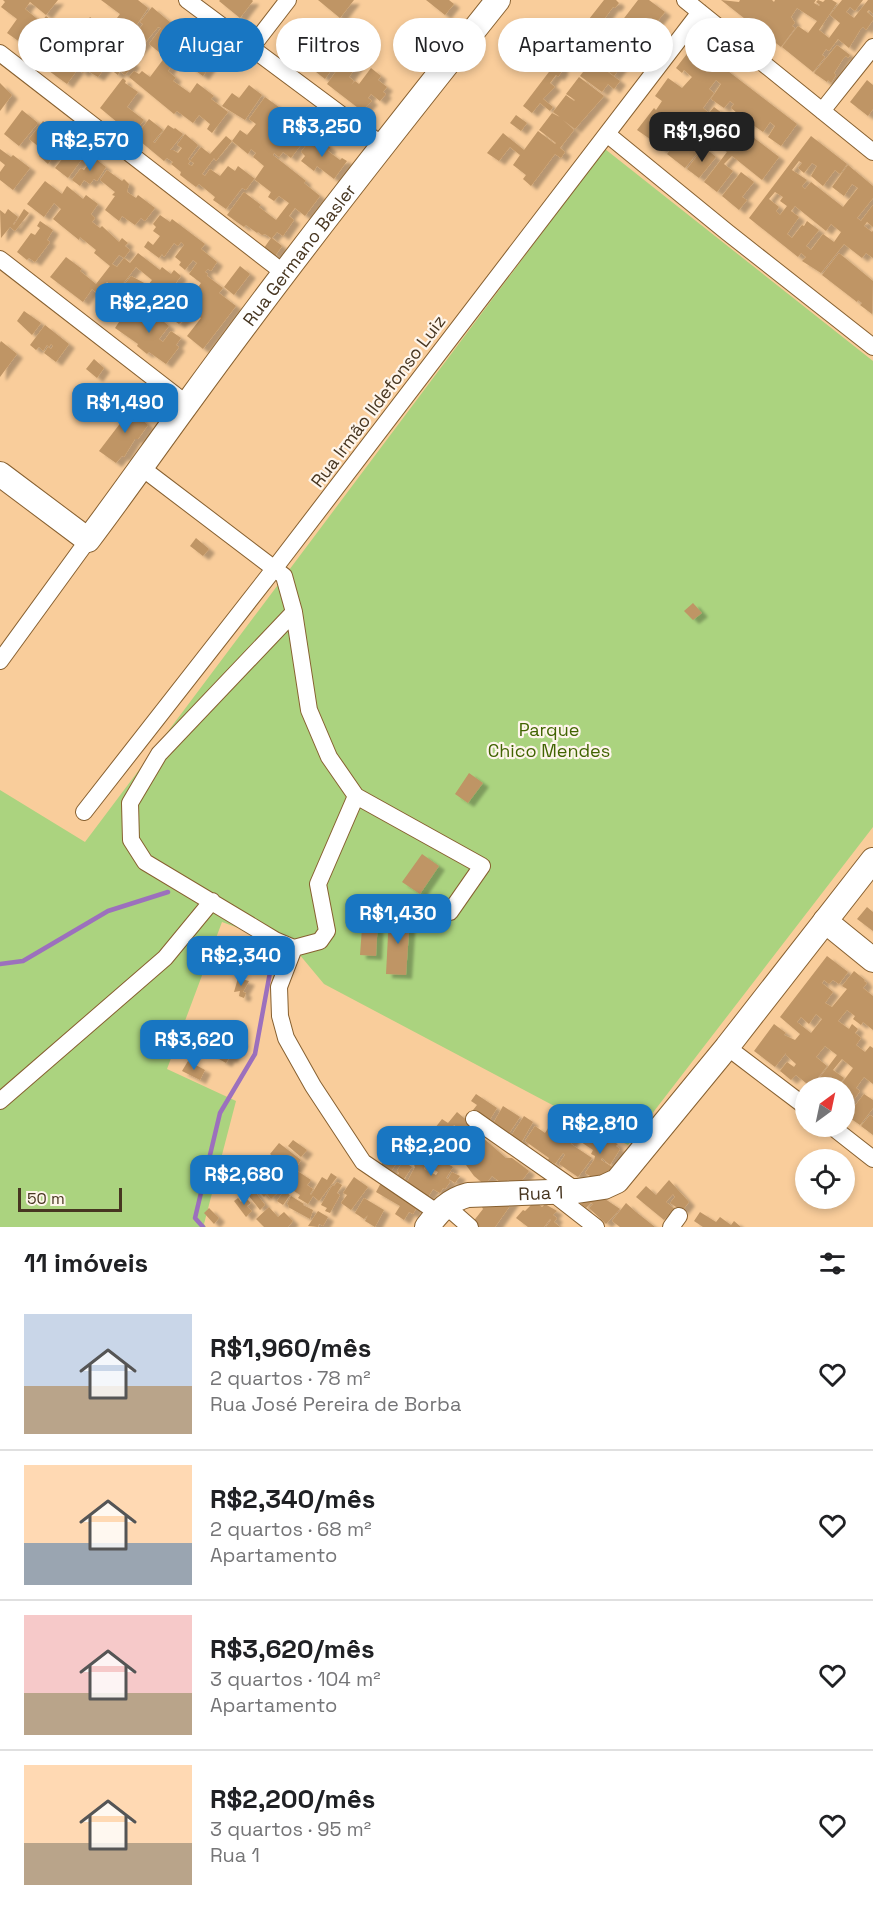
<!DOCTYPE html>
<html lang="pt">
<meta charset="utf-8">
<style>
:root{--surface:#fff;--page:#f6f6f6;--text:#202124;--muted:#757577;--line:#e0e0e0;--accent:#1876c2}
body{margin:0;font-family:"Space Grotesk",sans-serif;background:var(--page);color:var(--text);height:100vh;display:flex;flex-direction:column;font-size:22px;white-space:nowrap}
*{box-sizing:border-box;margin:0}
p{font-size:20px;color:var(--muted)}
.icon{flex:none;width:33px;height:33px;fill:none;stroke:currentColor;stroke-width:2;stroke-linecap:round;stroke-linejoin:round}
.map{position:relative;height:1227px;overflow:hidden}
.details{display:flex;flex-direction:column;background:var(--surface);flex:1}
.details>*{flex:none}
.guide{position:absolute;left:18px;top:18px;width:837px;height:54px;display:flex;gap:12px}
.needle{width:39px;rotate:33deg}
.tools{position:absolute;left:795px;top:1077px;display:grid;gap:12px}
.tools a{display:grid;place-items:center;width:60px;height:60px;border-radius:50%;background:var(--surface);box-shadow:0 3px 9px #0003;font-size:30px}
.scale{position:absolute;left:18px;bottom:15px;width:104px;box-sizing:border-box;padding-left:6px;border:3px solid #473621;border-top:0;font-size:16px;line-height:21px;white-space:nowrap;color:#473621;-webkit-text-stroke:4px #fef5eb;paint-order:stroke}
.price{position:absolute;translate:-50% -51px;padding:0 14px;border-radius:12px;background:var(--accent);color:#fff;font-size:20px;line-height:39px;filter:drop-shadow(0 2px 3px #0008)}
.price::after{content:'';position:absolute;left:50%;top:36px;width:18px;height:14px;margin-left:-9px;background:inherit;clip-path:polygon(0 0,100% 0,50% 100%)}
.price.current{background:#222;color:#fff}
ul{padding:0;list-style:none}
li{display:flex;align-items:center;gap:18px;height:150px;padding:0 24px}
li+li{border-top:2px solid var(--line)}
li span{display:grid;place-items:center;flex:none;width:168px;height:120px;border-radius:0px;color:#555}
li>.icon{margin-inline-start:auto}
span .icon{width:72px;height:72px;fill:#fffc;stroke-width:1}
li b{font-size:26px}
h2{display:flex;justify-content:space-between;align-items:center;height:72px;padding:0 24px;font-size:26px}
.pill{padding:0 21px;border-radius:27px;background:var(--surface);box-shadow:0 3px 9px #0003;font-size:21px;line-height:54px}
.pill.current{background:var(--accent);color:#fff}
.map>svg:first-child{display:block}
.green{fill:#abd37f}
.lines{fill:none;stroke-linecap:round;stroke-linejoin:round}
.stream{stroke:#9c70bd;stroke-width:4.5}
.building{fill:#bf9565;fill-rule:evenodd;filter:url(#shadow)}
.street-casing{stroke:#876030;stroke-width:18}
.secondary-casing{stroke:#876030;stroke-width:26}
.street{stroke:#fff;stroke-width:16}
.secondary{stroke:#fff;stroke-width:24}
.labels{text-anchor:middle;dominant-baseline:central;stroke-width:4.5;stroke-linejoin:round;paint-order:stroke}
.street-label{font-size:18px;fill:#473621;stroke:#fef5eb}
.park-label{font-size:18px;fill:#416402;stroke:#fef5eb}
</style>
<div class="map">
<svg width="873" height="1227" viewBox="0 0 873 1227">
<defs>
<filter id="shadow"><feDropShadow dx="6" dy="4" stdDeviation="1.5" flood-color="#0004"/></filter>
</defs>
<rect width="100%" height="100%" fill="#f9cd9b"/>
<path class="green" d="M605,149l268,212v466l-245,318 -304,-161 -30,-36 -72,-26 -55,147 69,32 -32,123 2,3h-206v-437l85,52z"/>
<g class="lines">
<path class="stream" d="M0,964l23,-3 85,-50 60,-19
M203,1227l-8,-9 25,-105 35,-59 16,-87"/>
</g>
<path class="building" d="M3,0h55l-12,15 -16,-13 -5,7 16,13 5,-6 14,11 -8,13 2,2 -14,19 -4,-3 -2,2 -14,-10 4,-5 -17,-12 10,-14 -16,-12 4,-5z
M101,0h37l10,8 -23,34 -10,-8 -7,10 13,10 22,-30 -3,-2 12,-15 31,26 3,-4 12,10 1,1 -17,23 -6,-4 -8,12 8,7 -3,3 17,12 7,-10 17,13 -3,3 17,13 -16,21 -5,-4 3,-5 -11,-9 -6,8 -16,-12 -3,3 -45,-37 5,-6 5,3 3,-3 8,6 15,-20 -16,-13 12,-16 -3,-1 -28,34 4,3 -9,11 -5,-4 -2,4 -7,-5 3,-3 -5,-4 -11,14 -12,-7 -3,3 -5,-4 -11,15 -18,-13 13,-17 9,7 3,-3 6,5 -3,5 1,1 15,-20 -18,-13 15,-19 18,13 12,-16z
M220,0h32l1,1 -13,17 -21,-17z
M318,0h36l-14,18z
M426,0h23l5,4 -9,11z
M604,0h12l3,3 -4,5 -2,-1 -8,11 24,18 -11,-10 20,-26h11l16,12 -13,16 2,2 -26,32 -12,-9 -2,3 10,7 -10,13 -27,-22 6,-7 -4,-3 2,-4 5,3 -4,-4 2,-3 5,4 -2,3 9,6 2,-2 -7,-5 9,-12 -9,-7 -9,12 -4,-3 -4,5 -6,-4z
M721,0l18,2 1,-2h32l2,2 1,-2h41l-2,3 5,3 1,-1 -4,-3 2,-2 5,2 2,-2h7l5,3 -18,27 10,8 11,-15 -10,-8 12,-15h21l-8,11 -5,-4 -4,5 8,6 14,-18h5v14l-4,-4 -2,2 6,5v3l-7,10 -3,-3 -3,3 -11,18 -11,-9 -9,12 -3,-2 -4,6 3,2 -12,15 -31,-25 16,-21 10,7 9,-12 -20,-13 -6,9 4,6 -3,3 3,2 -14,19z
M335,40l11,9 -21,30 -14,-11z
M571,43l7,6 -17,20 2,1 -5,7 -2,-2 -6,8 5,4 -12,12 10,8 -3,4 -10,-8 -8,10 -9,-7z
M837,45l13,10 -2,3 -2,-2 -3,3 -9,14 2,2 -5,8 -3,-3 -1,2 -13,-9z
M693,46l5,4v-2l99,76 -16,22 -13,-9 7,-11 -5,-4 -7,10 -13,-9 5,-8 -7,10 -6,-5 1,-2 -12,-10 3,-4 -4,-3 -6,7 -13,-9 10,-15 -5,-4 -7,9 5,4 -11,15 6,5 5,-6 65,50 -17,23 -30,-24 -8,8 9,7 -16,21 -13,-10 23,-30 -47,-36 -3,4 -8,-7 -19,26 -13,-9 17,-22 2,2 6,-9 -7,-5 13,-18 14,10 10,-11 -8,-7 -2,3 -6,-5z
M204,48l12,10 -13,18 -13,-9z
M350,52l11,8 -12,17 5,4 -3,4 4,-4 4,3 12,-16 10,8 -3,4 9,7 -4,5 3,2 -6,7 -9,-7 -3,4 4,3 -10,10 -35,-27z
M592,60l28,21 -6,8 -6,-5 -6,8 -22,-16z
M579,77l25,19 -29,33 -12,-9 11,10 -14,18 5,4 -4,6 -6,-4 -24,32 -8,-7 3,-4 -13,-10 7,-10 -10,-8 -11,14 -12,-8 16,-20 21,17 14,-19 17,13 1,-1 -17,-13 13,-17 8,4 -7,-5 13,-17 8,6 1,-1 -9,-6z
M123,78l3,3 -1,2 13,9 -11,15 17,13 -5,6 -1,-1 -2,2 6,1 7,-9 14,11 -10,12 2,1 13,-18 6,4 1,-1 8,6 -13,16h3l5,3 4,-5 -5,-3 8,-11 13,11 -10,14 2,2 -2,3 4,2 2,-3 -4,-2 11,-14 9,7 16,-18 6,5 8,-11 7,5 9,-11 -7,-5 16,-22 29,21 -9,11 -11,-9 -6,8 11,8 -1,2 5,4 14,-19 13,10 -19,25 -8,-6 -4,5 -5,-4 -1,2 33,26 -2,2 16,13 -15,20 -10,-8 -6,8 5,4 -11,16 -6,-4 -5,6 10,8 -7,10 -11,-8 7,-10 -6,-4 -3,1 -4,-3 -1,1 -11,-8 -2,2 -17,-12 17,-23 17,13 -2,2 17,13 13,-17 -10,-7 -5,5 -6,-4 3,-5 -17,-13 -8,11 -4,-2 -16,21 -13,-9 2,-3 -16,-13 -3,3 -16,-12 1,-3 -10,-8 2,-2 -6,-4 -3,3 -64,-53zM232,141l16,13 3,-5 5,4 -3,4 11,9 -9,13 -17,-13 -3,5 -7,-5 -8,10 -10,-7 -5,7 -3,-2 12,-16 2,3z
M867,80l6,5v24l-5,7 -18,-14z
M0,83l12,12 -12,16z
M249,85l13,10 -17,25 -23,-14 10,-13 7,5z
M22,110l16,13 -19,23 -15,-12z
M516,115l11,8 -6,8 -11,-8z
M668,120l12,9 -17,21 -12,-9z
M43,121l14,11 2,-2 28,22 -19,26 -13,-10 8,-10 -10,-1 -5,7 -9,-8 4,-6 -14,-11z
M689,126l13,11 -8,11 4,4 -13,16 -18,-14z
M314,135l17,13 -3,3 12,9 2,-2 5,3 -13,18 -17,-13 -3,5 -13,-10 4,-5 -4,-4z
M811,136l36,28 -7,10 -5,-4 -12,16 -12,-10 6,-10 -5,-3 -8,10 -6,-5 4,-5 -3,-2 -7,9 15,10 -5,6 3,3 6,-7 32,25 15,-19 -6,-4 -8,12 -12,-9 16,-22 25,21v12l-16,20 4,3 12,-16v22l-6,-5 -3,4 8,6 1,-2v28l-7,-5 -4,5 -18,-14 -23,29 -19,-12 4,-4 -5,-4 -3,4 -49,-39zM775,192l8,5 -3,4 7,5 -7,9 -4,-4 3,-4 -10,-8zM795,206l31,25 5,-7 10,8 -7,10 -11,-8 -12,16 -5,-4 13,-16 -12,-9 -3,5 -2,-1 -10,13 -5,-4 12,-17 -8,-6z
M704,147l12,10 -17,21 -12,-9z
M0,149l11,8 2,-2 17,13 -17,22 -13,-10v-8l5,-7 -5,-4z
M91,155l15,12 -9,14 -3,-2 -4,5 -6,-4 -4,6 -8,-6 9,-12 3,2 3,-4 -2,-2z
M107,170l15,11 2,-2 5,5 -2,8 9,6 2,-3 17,13 -10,13 -4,-3 -6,7 -13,-9 -3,5 -14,-11 10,-14 -3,-1 3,-3 -15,-12z
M741,172l13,10 -12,15 5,3 -8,10 -17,-14z
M45,181l17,13 5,-8 16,13 3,-4 12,9 -7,10 4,4 -3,4 8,6 2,-2 17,16 3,-4 6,5 -3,3 5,4 -6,8 -5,-3 -7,9 5,3 7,-9 6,5 8,-10 22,17 2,-3 9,7 3,-4 7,6 -6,8 16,13 10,-14 -12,-9 8,-11 -4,-3 -8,10 -6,-5 2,-3 -6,-5 9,-12 -3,-3 -3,4 -4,-3 -10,14 -2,-3 -3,4 -15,-11 4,-6 5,4 7,-9 -7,-5 3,-4 -3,-3 7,-9 10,7 2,-3 33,25 -4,5 16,13 -6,9 -3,-2 -3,3 3,2 -1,2 16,12 -4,5 17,13 -33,43 -16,-13 14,-18 -8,-6 -14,12 -6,-4 5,-6 -16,-13 -2,3 -5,-4 4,-5 -12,-9 -12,16 -3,-2 -2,2 -12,-9 13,-17 17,9 4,-5 -16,-13 -18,23 -11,-8 -9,12 -6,-5 -9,13 -33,-25 16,-20 16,12 -2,2 16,13 14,-18 -16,-13 2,-3 -16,-13 -1,3 -26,-21 8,-10 -7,-6 -10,14 -17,-13z
M8,209l10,8 -5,7 1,1 10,-16 5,4 -14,18 -5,-4 -9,11 -1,-28 5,4z
M40,221l13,9 -6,10 3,2 -15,20 -6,-4 -2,2 -10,-8 14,-19 4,2 5,-7 -3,-2z
M839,253l34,28 -1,33 -12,-9 2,-2 -4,-3 -1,2 -35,-27z
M240,266l10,8 -16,21 -10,-8z
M139,302l7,5 -3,3 8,5 -4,5 5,4 6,-7 11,9 -10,13 4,3 8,-11 10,7 -5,7 3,2 -13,17 -17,-12 -2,2 -10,-8 1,-2 -23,-16 6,-9 4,3 3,-4 -3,-3 5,-7 3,2z
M24,311l17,12 -9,12 -15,-14z
M45,325l24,19 -13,18 -12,-9 4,-6 3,2 2,-3 -2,-2 -2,3 -2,-2 -4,6 -4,-4 -3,3 -6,-5z
M1,341l16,13 -17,23v-34z
M94,359l10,9 -7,10 -11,-9z
M103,385l13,10 -14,18 -13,-10z
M138,400l9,6 -8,11 9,8 -10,14h-3l-11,18 -2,-1 -6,7 -17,-12z
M196,538l13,11 -6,7 -13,-10z
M693,603l9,10 -9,7 -9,-9z
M469,773l14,10 -15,20 -13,-9z
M422,854l17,12 -19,28 -18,-12z
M364,900l15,1 -3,55 -16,-1z
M867,907l6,5v19l-16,-12z
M389,916l21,1 -4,58 -20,-1z
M827,956l21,16 -9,12 -6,-4 -4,4 -5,-4 -2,3 11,9 -8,11 7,4 15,-18 -5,-3 12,-15 11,9 -1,1 3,2 -4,5 10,8v34l-10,-8 -2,3 -8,-6 2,-3 -8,-6 -9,11 11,8 3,-5 6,5 -3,4 6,5 -5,7 9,7 5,-6 3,2v36l-9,-7 -8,11 4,3 -16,23v-26h-6l15,-20 -11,-9 -9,11 11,8 -8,10h-24l25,-33 -12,-9 -9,11 11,9 -16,21 -15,-12 -5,5 -11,-9 7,-9 7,5 2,-3 -10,-9v-2l-11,14 -21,-16 20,-27 12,9 -2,2 11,5 5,-6 -20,-17zM816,1014l6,5 -11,14 -14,-11 4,-5 8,7z
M238,978l11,3 -6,11 3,1 -2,5 -5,-2 1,-5 -6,1z
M227,1026l14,8 -3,6 4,2 -4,9 -23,-11 5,-11 4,2z
M211,1041l24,12 -4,6 -2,-1 -3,5 -7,-4 3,-4 -3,-1 -1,3 -12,-6z
M188,1061l17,9 -5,10 -18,-9z
M476,1094l21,14 -8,13 -16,-11 4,-5 -6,-4z
M864,1094l9,6v8l-13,17 -13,-9z
M503,1106l17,11 -12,18 -14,-13z
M457,1112l20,17 -9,8 -14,-12 -1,2 4,3 -8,10 -14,-12 7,-9 6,4z
M870,1115l3,2v18l-12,-9z
M524,1116l9,6 -12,21 -10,-7z
M555,1117l23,15 -7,12 21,14 -14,19 -19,-13 6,-9 -2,-2 -8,11 -7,-4 1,-2 -24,-17 10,-15 10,7z
M458,1131l18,14 6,-8 24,21h6l17,13 -9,12 -6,-2 -2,2 -4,-3 -4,5 -12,-9 -7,9 -11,-9 -8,-11 6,-7 -4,-4 1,-1 -8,-9 1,-2 -6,-4 2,-2 -3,-2z
M588,1131l13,6 -4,7 4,2 5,-7 12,5 -2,2 4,3 -10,16 -8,-7 -1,2 13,8 -4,5 -10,4 -2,-1 -3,3 -10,-6 9,-13 1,-4 -4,-2 2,-4 -12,-8z
M444,1139l9,6 -6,11 -9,-6z
M293,1140l14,10 -6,7 -13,-11z
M419,1142l6,3 -2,3 2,2 2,-3 4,3 -5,7 -2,-2 -4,5 -9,-6z
M279,1143l22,17 -12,19 -6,-3 5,-8 -18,-14z
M399,1150l4,3 -13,20 -10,-7 12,-15 5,3z
M435,1157l18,10 -7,11 2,1 4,-7 8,4 -5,7 -6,-4 1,3 -5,7 -2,-1 -3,5 -7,-4 -5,8 -22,-13 9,-17 -1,-1 3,-5 8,5 -1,3 12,6 2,-3 -9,-5z
M403,1161l9,6 -10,15 -6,-4 3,-5 -2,-2z
M296,1170l15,10 -4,5 6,4 -3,5 1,1 11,-18 5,3 4,-7 6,4 -18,24 -6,-5 -5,8 -10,-6 2,-3 -12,-8 2,-4 3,2 1,-2 -5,-3z
M273,1171l13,14 -15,14 -4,-5 -3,3 -11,-11 9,-8 10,11 -8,-10z
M354,1177l14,10 -17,23 -10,-7 6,-8 -4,-2z
M669,1180l20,22 -7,9 -12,-8 5,-6 -2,-3 -7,8 10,8 -5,7 -2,-2 -5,5 -28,-23 10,-11 10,9z
M382,1181l36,24 -5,9 -4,-2 -5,8 -9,-6 5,-8 -24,-14z
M337,1182l5,3 -5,8 3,2 -10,18 -5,-2 2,-3 -6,-3 9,-16 3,-4 1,1z
M251,1186l14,19 -5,5 -15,-19z
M284,1191l6,4 -7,10 -6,-4z
M599,1195l21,14 -14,15 -17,-16 4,-4 -2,-1 -5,5 -5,-4 4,-7z
M291,1196l13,8 -1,1 10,5 -3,9 -22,-12 1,-1 -2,-2z
M245,1197l6,6 -4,3 5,5 -6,6 -12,-16 4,-3 3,4z
M364,1198l20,12 -9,17 -10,-6 3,-6 -4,4 -9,-6z
M530,1198l12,9 3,-3 12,7 -4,4 4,3 -3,4 6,5h-14l5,-7 -1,-1 -6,8h-16l-12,-9 7,-8 2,1 6,-6z
M514,1200l-19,27h-17l-6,-4 11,-14 -1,-2 3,-4z
M626,1203l10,9 19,15h-35l-8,-6z
M269,1207l9,10 6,-5 9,9 -5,6h-24l-8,-8z
M209,1208l10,10 -5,6 -10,-11z
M318,1211l10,6 -5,9 -4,-2 -1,3 -10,-1z
M700,1212l16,10 4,-5 11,8 3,-4 7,6h-38l-9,-6z"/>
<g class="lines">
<defs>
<path id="street" d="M187,0l195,145
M685,0l188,152
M251,48l37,-48
M0,53l284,220
M822,111l51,-64
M607,134l120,98 146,115
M0,259l187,145
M142,468l142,108 10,36 15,98 20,47 27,39 126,70 -32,46
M294,612l-135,142 -29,49 1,37 14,22 130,78 19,8 26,-7 7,-10 -9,-47 38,-88
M0,661l88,-121
M84,812l190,-243 426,-557
M294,948l-15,39 1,29 6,22 27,48 50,76 75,51
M727,1047l79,60
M0,1101l165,-143 47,-57
M474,1119l103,72
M831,1126l42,33
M551,1192l45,35
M445,1205l25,22
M671,1227l8,-11"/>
<g id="secondary">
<path id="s1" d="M0,474l88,66c34,-45 66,-91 99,-136 100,-138 205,-271 311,-404"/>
<path d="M825,921l48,39"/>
<path id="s2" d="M427,1227c12,-16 22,-27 41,-32l109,-4 27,-4 13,-6 110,-134 146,-187"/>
</g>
</defs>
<use href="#street" class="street-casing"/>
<use href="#secondary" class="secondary-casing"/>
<use href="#street" class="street"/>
<use href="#secondary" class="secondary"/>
</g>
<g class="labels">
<g class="street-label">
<text stroke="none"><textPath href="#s1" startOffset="465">Rua Germano Basler</textPath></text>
<text transform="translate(378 401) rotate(-53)">Rua Irmão Ildefonso Luiz</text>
<text stroke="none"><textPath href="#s2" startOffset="126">Rua 1</textPath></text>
</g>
<g class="park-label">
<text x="549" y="729">Parque<tspan x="549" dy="21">Chico Mendes</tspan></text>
</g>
</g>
</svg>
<div class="tools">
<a><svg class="needle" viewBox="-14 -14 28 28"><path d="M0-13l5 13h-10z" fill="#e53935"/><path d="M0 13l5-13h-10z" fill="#757577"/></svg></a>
<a><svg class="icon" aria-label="locate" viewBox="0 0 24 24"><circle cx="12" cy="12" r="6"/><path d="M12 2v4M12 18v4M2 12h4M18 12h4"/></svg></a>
</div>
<div class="scale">50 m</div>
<b class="price" style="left:322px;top:158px">R$3,250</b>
<b class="price current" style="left:702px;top:163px">R$1,960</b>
<b class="price" style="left:90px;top:172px">R$2,570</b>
<b class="price" style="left:149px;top:334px">R$2,220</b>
<b class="price" style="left:125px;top:434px">R$1,490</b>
<b class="price" style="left:398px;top:945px">R$1,430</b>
<b class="price" style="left:241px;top:987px">R$2,340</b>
<b class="price" style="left:194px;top:1071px">R$3,620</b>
<b class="price" style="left:600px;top:1155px">R$2,810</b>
<b class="price" style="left:431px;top:1177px">R$2,200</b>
<b class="price" style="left:244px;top:1206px">R$2,680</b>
<div class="guide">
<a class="pill">Comprar</a>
<a class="pill current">Alugar</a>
<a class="pill">Filtros</a>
<a class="pill">Novo</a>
<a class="pill">Apartamento</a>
<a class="pill">Casa</a>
</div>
</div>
<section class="details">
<h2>11 imóveis<svg class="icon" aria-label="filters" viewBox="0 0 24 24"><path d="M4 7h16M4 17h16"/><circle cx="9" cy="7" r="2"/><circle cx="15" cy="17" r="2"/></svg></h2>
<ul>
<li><span style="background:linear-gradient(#c9d6e8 60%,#b9a48a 0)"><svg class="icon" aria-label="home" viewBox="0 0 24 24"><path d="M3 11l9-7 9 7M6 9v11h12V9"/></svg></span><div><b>R$1,960/mês</b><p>2 quartos · 78 m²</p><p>Rua José Pereira de Borba</p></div><svg class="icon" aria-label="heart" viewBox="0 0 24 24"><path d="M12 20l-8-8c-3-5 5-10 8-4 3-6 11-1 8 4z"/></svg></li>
<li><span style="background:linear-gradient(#ffd9b3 65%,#9aa5b1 0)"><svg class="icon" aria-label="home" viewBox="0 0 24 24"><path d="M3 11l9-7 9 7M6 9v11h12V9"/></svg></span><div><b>R$2,340/mês</b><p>2 quartos · 68 m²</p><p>Apartamento</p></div><svg class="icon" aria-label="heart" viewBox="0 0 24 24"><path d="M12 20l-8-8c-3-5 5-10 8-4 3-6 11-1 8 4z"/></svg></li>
<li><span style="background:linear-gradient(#f6c9c9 65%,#b9a48a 0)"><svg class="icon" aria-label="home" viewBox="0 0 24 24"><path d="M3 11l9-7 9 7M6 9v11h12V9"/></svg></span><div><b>R$3,620/mês</b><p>3 quartos · 104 m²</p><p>Apartamento</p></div><svg class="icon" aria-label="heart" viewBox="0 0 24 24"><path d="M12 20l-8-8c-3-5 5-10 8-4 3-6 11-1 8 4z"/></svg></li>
<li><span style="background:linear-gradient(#ffd9b3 65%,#b9a48a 0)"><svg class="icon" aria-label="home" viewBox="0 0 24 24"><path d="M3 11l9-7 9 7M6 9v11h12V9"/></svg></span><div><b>R$2,200/mês</b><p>3 quartos · 95 m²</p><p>Rua 1</p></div><svg class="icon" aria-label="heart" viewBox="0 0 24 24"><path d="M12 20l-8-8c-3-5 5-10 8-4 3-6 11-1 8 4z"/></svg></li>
</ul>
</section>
